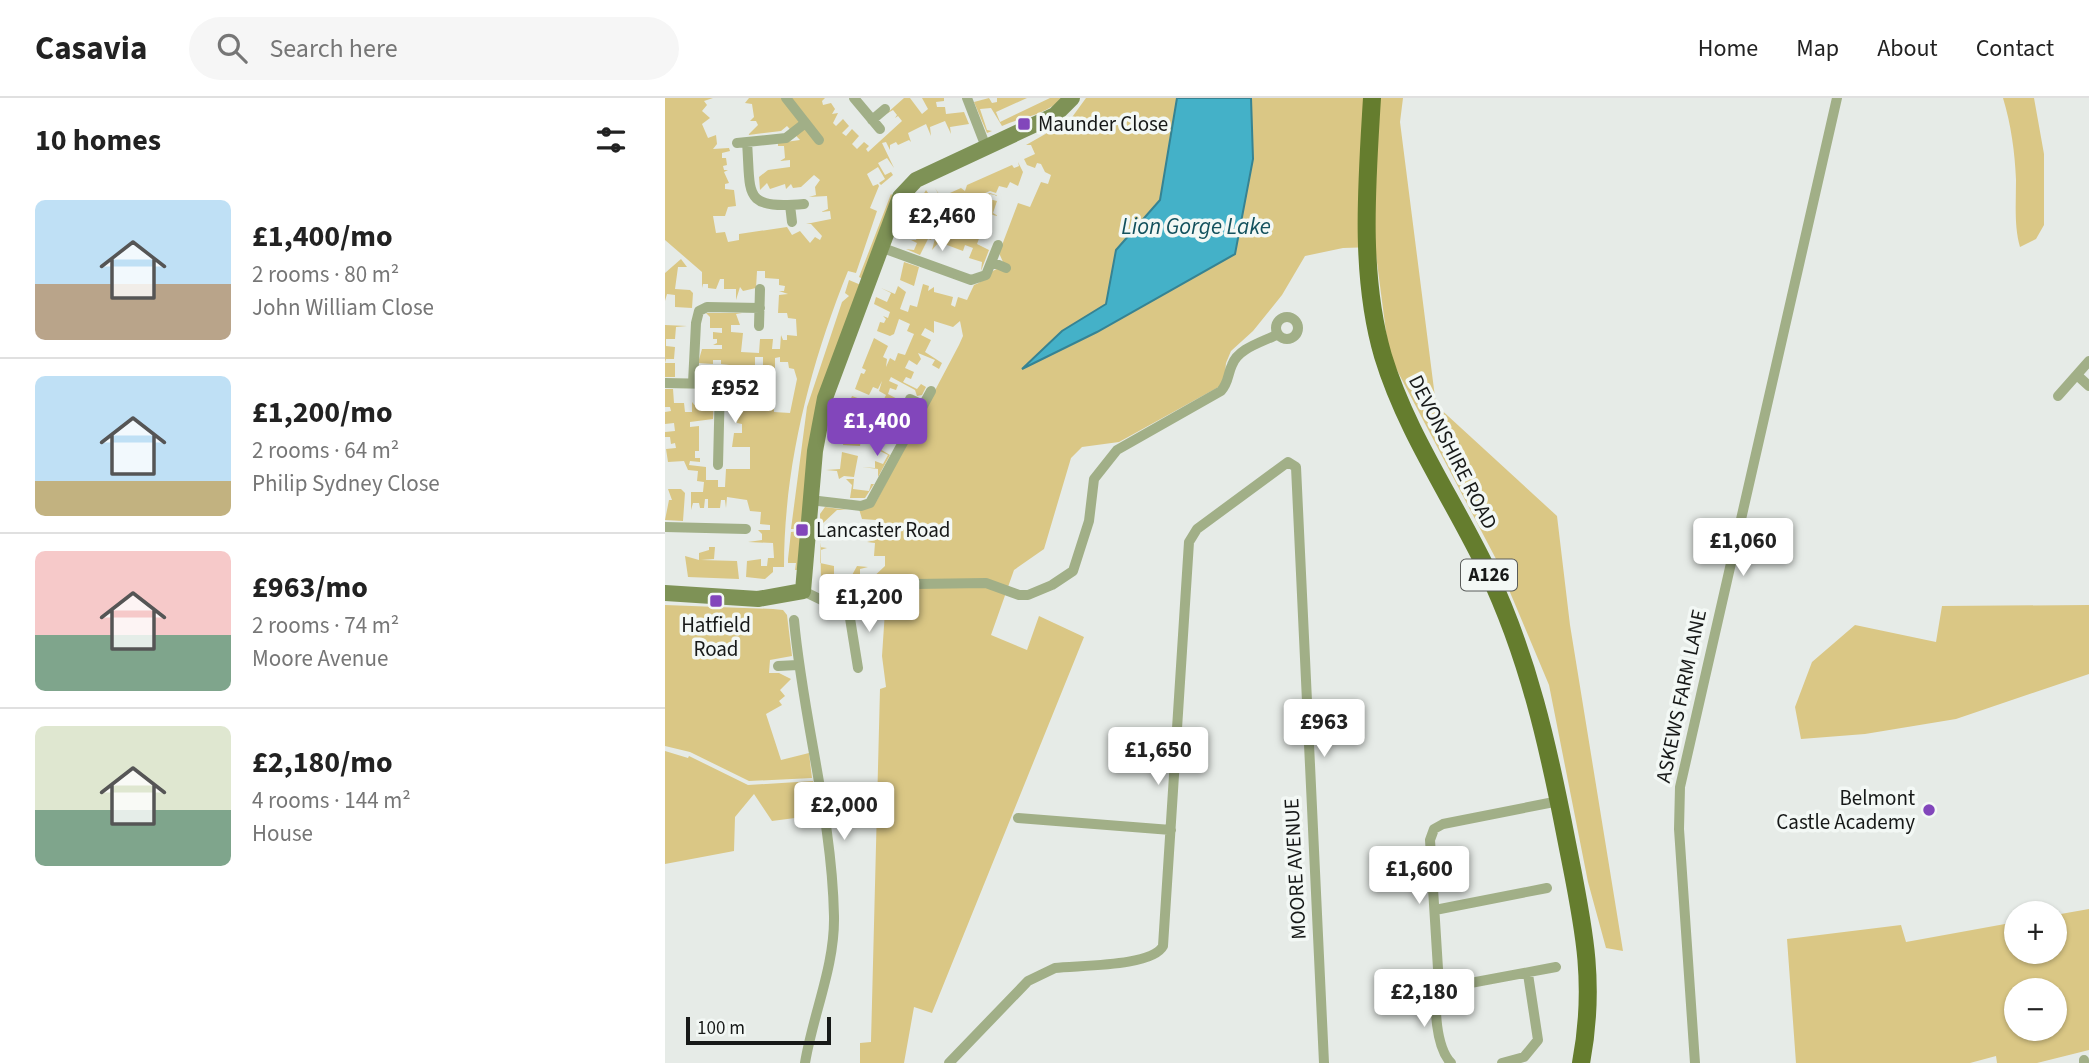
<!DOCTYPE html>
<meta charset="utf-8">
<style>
:root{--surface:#fff;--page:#f6f6f6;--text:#222;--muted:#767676;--line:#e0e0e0;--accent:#8246bb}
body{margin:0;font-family:"Source Sans 3",sans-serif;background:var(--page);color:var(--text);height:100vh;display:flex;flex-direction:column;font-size:26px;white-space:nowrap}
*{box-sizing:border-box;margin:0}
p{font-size:23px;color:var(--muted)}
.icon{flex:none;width:38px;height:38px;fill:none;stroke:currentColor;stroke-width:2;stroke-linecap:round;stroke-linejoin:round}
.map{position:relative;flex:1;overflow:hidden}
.side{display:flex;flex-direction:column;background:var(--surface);width:665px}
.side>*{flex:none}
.buttons{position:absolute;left:1339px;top:803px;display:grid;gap:14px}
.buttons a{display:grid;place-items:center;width:63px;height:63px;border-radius:50%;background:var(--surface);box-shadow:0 2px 5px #0004;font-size:35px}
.scale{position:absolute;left:21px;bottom:18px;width:145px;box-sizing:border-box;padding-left:7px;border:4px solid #171918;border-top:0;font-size:19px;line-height:24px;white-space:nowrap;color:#171918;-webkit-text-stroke:5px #f3f8f5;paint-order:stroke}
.price{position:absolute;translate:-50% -60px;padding:0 16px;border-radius:7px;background:#fff;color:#222;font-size:23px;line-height:46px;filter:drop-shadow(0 2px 4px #0008)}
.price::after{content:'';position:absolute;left:50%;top:42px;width:21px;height:16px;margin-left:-10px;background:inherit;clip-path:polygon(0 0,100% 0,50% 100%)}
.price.on{background:var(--accent);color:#fff}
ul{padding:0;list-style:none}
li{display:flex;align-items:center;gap:21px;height:175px;padding:0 35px}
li+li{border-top:2px solid var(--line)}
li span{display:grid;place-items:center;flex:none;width:196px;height:140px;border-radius:10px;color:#555}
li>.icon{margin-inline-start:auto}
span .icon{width:84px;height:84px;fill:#fffc;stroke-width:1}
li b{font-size:30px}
h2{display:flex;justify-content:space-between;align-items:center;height:84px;padding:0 35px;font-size:30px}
header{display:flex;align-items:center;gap:42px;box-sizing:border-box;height:98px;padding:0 35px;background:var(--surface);border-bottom:2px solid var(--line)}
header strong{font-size:33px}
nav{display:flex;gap:38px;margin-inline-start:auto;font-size:24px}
.search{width:490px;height:63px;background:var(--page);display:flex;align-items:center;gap:18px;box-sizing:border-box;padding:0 24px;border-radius:38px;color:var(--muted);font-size:26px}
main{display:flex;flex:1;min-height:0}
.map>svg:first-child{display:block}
.green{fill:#dac785;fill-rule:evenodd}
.water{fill:#44b1c8;stroke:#368393;stroke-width:2}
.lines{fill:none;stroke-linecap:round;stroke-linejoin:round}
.street{stroke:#a1af87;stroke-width:10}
.secondary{stroke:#7e9256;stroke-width:16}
.primary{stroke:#657d2e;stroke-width:18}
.poi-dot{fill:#8246bb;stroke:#f3f8f5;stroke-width:2.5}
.labels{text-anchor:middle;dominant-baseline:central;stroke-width:7;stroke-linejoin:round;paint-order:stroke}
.shield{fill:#f3f8f5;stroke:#595c5a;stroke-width:2}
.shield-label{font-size:19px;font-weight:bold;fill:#171918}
.poi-label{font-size:21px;fill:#171918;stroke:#f3f8f5;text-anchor:start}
.street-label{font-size:21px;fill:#171918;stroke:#f3f8f5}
.water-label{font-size:23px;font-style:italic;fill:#13515d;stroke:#f3f8f5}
</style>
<header>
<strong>Casavia</strong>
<div class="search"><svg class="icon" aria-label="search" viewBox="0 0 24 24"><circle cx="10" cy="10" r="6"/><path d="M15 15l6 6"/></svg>Search here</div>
<nav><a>Home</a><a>Map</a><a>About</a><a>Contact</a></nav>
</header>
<main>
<section class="side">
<h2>10 homes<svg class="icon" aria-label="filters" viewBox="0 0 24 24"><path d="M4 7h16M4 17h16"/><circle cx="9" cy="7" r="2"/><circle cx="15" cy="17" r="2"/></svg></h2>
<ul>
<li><span style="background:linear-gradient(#bfe0f5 60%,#b9a48a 0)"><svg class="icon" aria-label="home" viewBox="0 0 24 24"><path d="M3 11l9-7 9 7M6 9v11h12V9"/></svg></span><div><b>£1,400/mo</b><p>2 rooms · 80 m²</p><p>John William Close</p></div></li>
<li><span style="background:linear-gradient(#bfe0f5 75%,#c2b280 0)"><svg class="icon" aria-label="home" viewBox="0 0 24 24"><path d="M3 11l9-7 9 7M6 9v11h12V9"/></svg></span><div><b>£1,200/mo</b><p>2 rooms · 64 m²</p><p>Philip Sydney Close</p></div></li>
<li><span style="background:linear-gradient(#f6c9c9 60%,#7fa58c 0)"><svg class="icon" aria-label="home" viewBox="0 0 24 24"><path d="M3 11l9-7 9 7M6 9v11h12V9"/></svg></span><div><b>£963/mo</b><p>2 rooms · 74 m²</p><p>Moore Avenue</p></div></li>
<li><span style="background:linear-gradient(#dfe7d0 60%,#7fa58c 0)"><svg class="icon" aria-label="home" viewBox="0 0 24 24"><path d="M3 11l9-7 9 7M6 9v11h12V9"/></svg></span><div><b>£2,180/mo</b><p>4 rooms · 144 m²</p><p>House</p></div></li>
</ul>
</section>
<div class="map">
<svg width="1424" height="965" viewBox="0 0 1424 965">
<rect width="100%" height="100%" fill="#e6ebe7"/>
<path class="green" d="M0,0h48l-9,3 3,4 -5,6 8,7 -8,6 6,14 8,-3 1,9 -4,5 16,-1 1,3 -8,2v5h4l1,7 -4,1 1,4h4l-4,2 5,11 -4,1v5l9,1 2,16 -8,1 -3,9h-12l3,17 9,-1 3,10 11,-2v-6l48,-7 5,8 8,-4 10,12 5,-6 5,3 2,-4 -11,-12h-5l25,-5 -1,-8 -9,1 7,-3 -1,-13 -18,1 7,-2 -1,-8 5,-7 -6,-5 -13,12 -8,1 -2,-4 -5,5 -1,-5 -15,5 -3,-6 -7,7 -1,-13 9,-7 22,-3v-7l-10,1 5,-3 -1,-12h-6v-3l22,-3 -13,-14 -6,5 -33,4 10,-10 -2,-4h-6l4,-4 -2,-13 -7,-1 4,-5h76l-3,3 1,4 8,-2 4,6 -3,5 6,-1 -5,10 3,3 7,-7 6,7 -7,7 4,3 6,-7 7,7 -7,8 5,5 7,-7 5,4 -3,3 2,3 34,-31 -4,-5 -3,2 2,-3 -4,-5 -7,4 18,-16h6l12,16 6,-5 -6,-11h22v3l-8,1 1,5h8l1,7 18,-2 5,12 -19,3 1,7 -6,-13 -15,6 1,9 -5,-12 -18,9 3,9 -2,-2 -11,5 -2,-3 -6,3v5l-4,-8 -4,1 12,25 -7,-10 -9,5 7,12 6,-3 2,3 -12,10 -2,-2 6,-4 -7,-12 -11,7 6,12 5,-2 1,2 -9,22 7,3 -21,62 -8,-2c-38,94 -64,195 -64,296h-11v5l-8,7 -19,-2 1,-16 14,-2v7h6l1,-8h6l-1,-15 -25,-1 14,-2v-6l-4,-4h12v-5l-10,-1 1,-12 -11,-1 -3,-11 -20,-3 -1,11 -1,-8h-4l-1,8h-12v-9h-3l-1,9h-4l-1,-5h-6l-2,7v-18h12l1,-10 -7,-1 1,-10 -10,-1 -4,-9 -16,1 -2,-13 10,-1 -1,-5 -4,1 -1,-7h-5v-5l10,-1 -1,-8 -9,1v-12l6,-1 -1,-4h-5v-18h8l1,14h10l1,9h7v-10l4,5 9,-3v4l4,2 5,-13 -1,22 -23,3v5l9,-1v25h-4v7h5v4l-10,-1 -1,4 17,2v13h12v7h7l1,-18h24v-22h-18l2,-14h8v-9l-5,-1 3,-29h-8v-3l16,1 2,14 14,-1v5h6v-5l4,1v6l16,1 7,-34 -3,-10 -5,-1 -1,-6h-8v-5l-5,1v10l-12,-1v-10h-8v11l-34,-4v-4h-8v4l-15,-1 4,-14h20v-4h-9l4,-2v-4h-4v-7l9,1v-5h-12v-11l-4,-4h36l-6,1 4,11h-9v7l12,1 -2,19 18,1 1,-14h13l-1,10h8l1,-14 2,5h4v-5l10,1 -1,-17 -8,-1 -1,-5h-9l1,-18 9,-1 -9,-3h5l1,-5 -6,-1v-6l-14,-1v-7h-8l-1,17 -13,3 -3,-4 -4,13v-11h-12v-10h-4l-4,10 -8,-1v-4h-5l-1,4v-16l-37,-32z
M324,0l3,5 5,-1v-4h30l-31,14 4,10 50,-24h12c-15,17 -40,19 -60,28l-11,-18 -11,1 7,21 5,1 -5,2 -13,-31z
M421,0h91l-17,102 -44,50 -10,54 -44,27 -38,37 211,-114 18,-95 -2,-61h152l-3,24 36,283 121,111 13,109 53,326 -17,-3 -18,-66 -39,-197 -53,-126 -107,-204 -14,-108 -32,1 -38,8 -23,39 -29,36 -22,20 -5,12 -2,21 -105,58 -37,5 -11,11 -27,91 -30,21 -23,65 36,15 12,-34 45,21 -152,376 -18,-6 -10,56h-44v-20l11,-1 9,-353 6,-2 -4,-31 5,-75c-23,6 -44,22 -66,3l-1,-70 5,-7 22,3h-10l-15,14 -2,23 7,1 -7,2v13l14,3v10l14,15h9l1,-11 -7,-3 6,-11 11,1 -8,2v10l10,1 15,-14v-10h-11l1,-13 -8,-1 8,-2 1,-20 -14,-1 -3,-10 18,-9 82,-155 4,-9 -3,-15 -7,6 -19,-6v12l-9,-5 -4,7 10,5 -6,12 17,11 -3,6 -7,-4 3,-5 -17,-7 3,6 -4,6 -8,-5 -4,8 9,4 -3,7 -5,-2 -3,5 14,7 4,-5 5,3 -4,8 -5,1 -2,-6 -24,-13 -2,4 9,4 -2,5 -6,-2 -2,6 15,8 4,-4 -2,5 9,8 -17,-10 -24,44 17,10 -12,22v-8l-16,-2 13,1v-7l8,3 5,-9 -16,-8v-3l-10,-6 5,-16 -5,10 -2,14 -17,-1 2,-18h4l1,-4h-4l4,-18 -10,-2v-3l9,3 3,-7 14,5 -4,8 14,6 10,-20 -7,-4 3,-10 -4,8 -5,-2 -4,8 -14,-6 6,-16 3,1 2,-4 -4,-2 12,-30 14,8 -5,11 4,2 -1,8 4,-9 5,3 3,-8 7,2 9,-21 -7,-3 3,-7 -11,-5 -5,15 -4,2 -13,-5 3,-9 4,1 2,-4 -3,-3 5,2 2,-6 -16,-8 2,-7 11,5 4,-9 -10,-5 14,6 3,-8 8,6 -6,17 8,3 2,-7 7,2 6,-23 6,2 -1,5 6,-4v5l19,5 -2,8 4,2 3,-10 9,3 7,-15c12,-4 15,-14 25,-17l4,-6 -4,-9 19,-50 12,4 11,-25 7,2 3,-9 -6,-3 -4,-8 -4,-1 -2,5 -8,-3 -3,-6 11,-5 -4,-9h-5l44,-25z
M1338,0h31l10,56v71l-8,14 -16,8c-6,-21 -4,-44 -4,-67 -1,-27 -5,-56 -13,-82z
M353,64l5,10 -5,14 -8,-4 -3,6 -8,-2 -3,7 -6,-2 -16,7 16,-5 9,3 -9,-2 -1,5 8,2 -4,12 5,3 -9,-2 -5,12 -10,-5 5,-10 -6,-12 -25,12 -13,-23 6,9 20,-9 4,3 2,-6 45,-20 2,3 5,-2z
M261,92l15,22 -10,28 -3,-1 -8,16 -14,-6 8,1 3,-7 -6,-3h5l2,-5 -4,-2 8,-9 -3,-4 12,-19 -8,-6z
M226,96l3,3 -31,82 -4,-2z
M273,129l23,9 3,-6 17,3 -4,11 12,6 -8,21 1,-9 -13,-4 4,-10 -8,-3 -2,6 -24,-9 -7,8z
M16,161l6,8h-9l-3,22 15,1 3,3 -1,15 -17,-1v-12l-8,-1 -2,7v-28z
M239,164l15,5 -5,19 -14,-6z
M184,182l12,5 -60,244h-10l16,-122 35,-105 7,-6 -4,-3z
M0,227l22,1 -11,1 -1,12h-9v7l9,1 -1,12h-8l-1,4h10v14h-10z
M177,354l16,4 -4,21 -10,-1 -5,3 -2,-8 -11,-1 14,-1z
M181,381h8l-1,10 16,2 2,-7h3l-9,14h-15l2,-13z
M3,391h13l4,4 -2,28 -18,-1 4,-20h3z
M136,433l-2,39h-4l1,-7h-8v-4l3,-27z
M44,449h6l-1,12 -13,1 36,1 2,18 -51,-2 -3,-21 14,4v-7l10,-3z
M213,490l2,4c-22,6 -38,13 -58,1l2,-3 25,7z
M0,507l108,4 10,1 4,5 5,41 -22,4 -1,13h10l12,6 -11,11 5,6 -6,5 3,4 -16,9 15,46 28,-7 3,25 -63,3 -59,-29 -25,-6z
M1424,507v69l-133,45 -91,15 -64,5 -6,-32 17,-45 43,-37 81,17 6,-36z
M0,653l23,7 1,-2 59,29 65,-4 5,34 -46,6 -18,-27 -19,23 -1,34 -69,13z
M1424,811v141l-52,13h-40l-1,-7 -26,7h-174l-9,-124 114,-14 5,17 110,-20v30h39v-37zM1351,892h39v39h-39z"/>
<path class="water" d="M512,0h74l2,61 -18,95 -138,78 -75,37 40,-38 44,-27 10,-54 44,-50z"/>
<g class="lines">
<path class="street" d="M121,0l33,42
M189,0l26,31
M302,0l19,49
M207,22l13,-11
M82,44c4,54 -5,67 57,62
M72,45l49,-5 18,-14
M125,107l2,17
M215,149l91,33 15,-5 12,-30
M327,164l14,6
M611 230a11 11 0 1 1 22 0a11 11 0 1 1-22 0Z
M94,228l1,-37
M1413,278l11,10
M0,285l96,2
M28,285l3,-60 3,-12 8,-4 53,1
M1393,298l31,-35
M245,301l13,6
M53,367l2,-81
M145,402l51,6 9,-3 61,-112
M0,429l81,2
M138,493l27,13 18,2 67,-22 71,-1 33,12h9l24,-10 21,-14 16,-50 5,-42 23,-29 104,-59c8,-9 6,-15 11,-26 6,-17 31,-23 46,-31
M183,508l10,62
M129,522c9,100 38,196 40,296 1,50 -21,98 -29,147
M113,568l20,-1
M353,720l153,12
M770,812l112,-22
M891,869l-107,20 -10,-2 -9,-145 4,-11 9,-5 116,-23
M774,887c-6,20 -3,62 12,78
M284,965l79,-82 27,-13c24,-3 97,-1 108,-22l26,-404 8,-13 91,-67 8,5 28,596
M837,965l22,-6 14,-17 -10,-66
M1030,965l-16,-234 1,-42 157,-689
M1419,965v-3"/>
<path class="secondary" d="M0,495l93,6 45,-8 12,-140 10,-53 75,-201 16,-17 139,-65 17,-17"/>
<path class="primary" d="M707,0c-5,84 -13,176 11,258 23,76 70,143 104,214 41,86 61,175 79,268 16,82 31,141 15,225"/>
</g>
<g class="poi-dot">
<rect x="352" y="19" width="14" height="14" rx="3.5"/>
<rect x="130" y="425" width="14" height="14" rx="3.5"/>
<rect x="44" y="496" width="14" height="14" rx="3.5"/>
<circle cx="1264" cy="712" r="7"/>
</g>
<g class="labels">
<rect class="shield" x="796" y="461.5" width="56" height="31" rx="5"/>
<g class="shield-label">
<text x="824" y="477">A126</text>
</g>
<g class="poi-label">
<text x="373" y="26">Maunder Close</text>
<text x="151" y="432">Lancaster Road</text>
<text x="51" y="527" text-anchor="middle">Hatfield<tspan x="51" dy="24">Road</tspan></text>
<text x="1250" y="700" text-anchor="end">Belmont<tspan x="1250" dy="24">Castle Academy</tspan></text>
</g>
<g class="street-label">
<text transform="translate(788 354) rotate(63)">DEVONSHIRE ROAD</text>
<text transform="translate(1016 598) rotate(-78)">ASKEWS FARM LANE</text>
<text transform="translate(630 771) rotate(-93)">MOORE AVENUE</text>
</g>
<g class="water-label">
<text x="531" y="128">Lion Gorge Lake</text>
</g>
</g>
</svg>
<div class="buttons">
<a>+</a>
<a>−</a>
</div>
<div class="scale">100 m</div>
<b class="price" style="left:277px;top:155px">£2,460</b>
<b class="price" style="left:70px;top:327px">£952</b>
<b class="price on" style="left:212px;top:360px">£1,400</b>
<b class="price" style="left:1078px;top:480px">£1,060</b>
<b class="price" style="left:204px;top:536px">£1,200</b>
<b class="price" style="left:659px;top:661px">£963</b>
<b class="price" style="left:493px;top:689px">£1,650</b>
<b class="price" style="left:179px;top:744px">£2,000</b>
<b class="price" style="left:754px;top:808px">£1,600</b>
<b class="price" style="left:759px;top:931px">£2,180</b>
</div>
</main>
